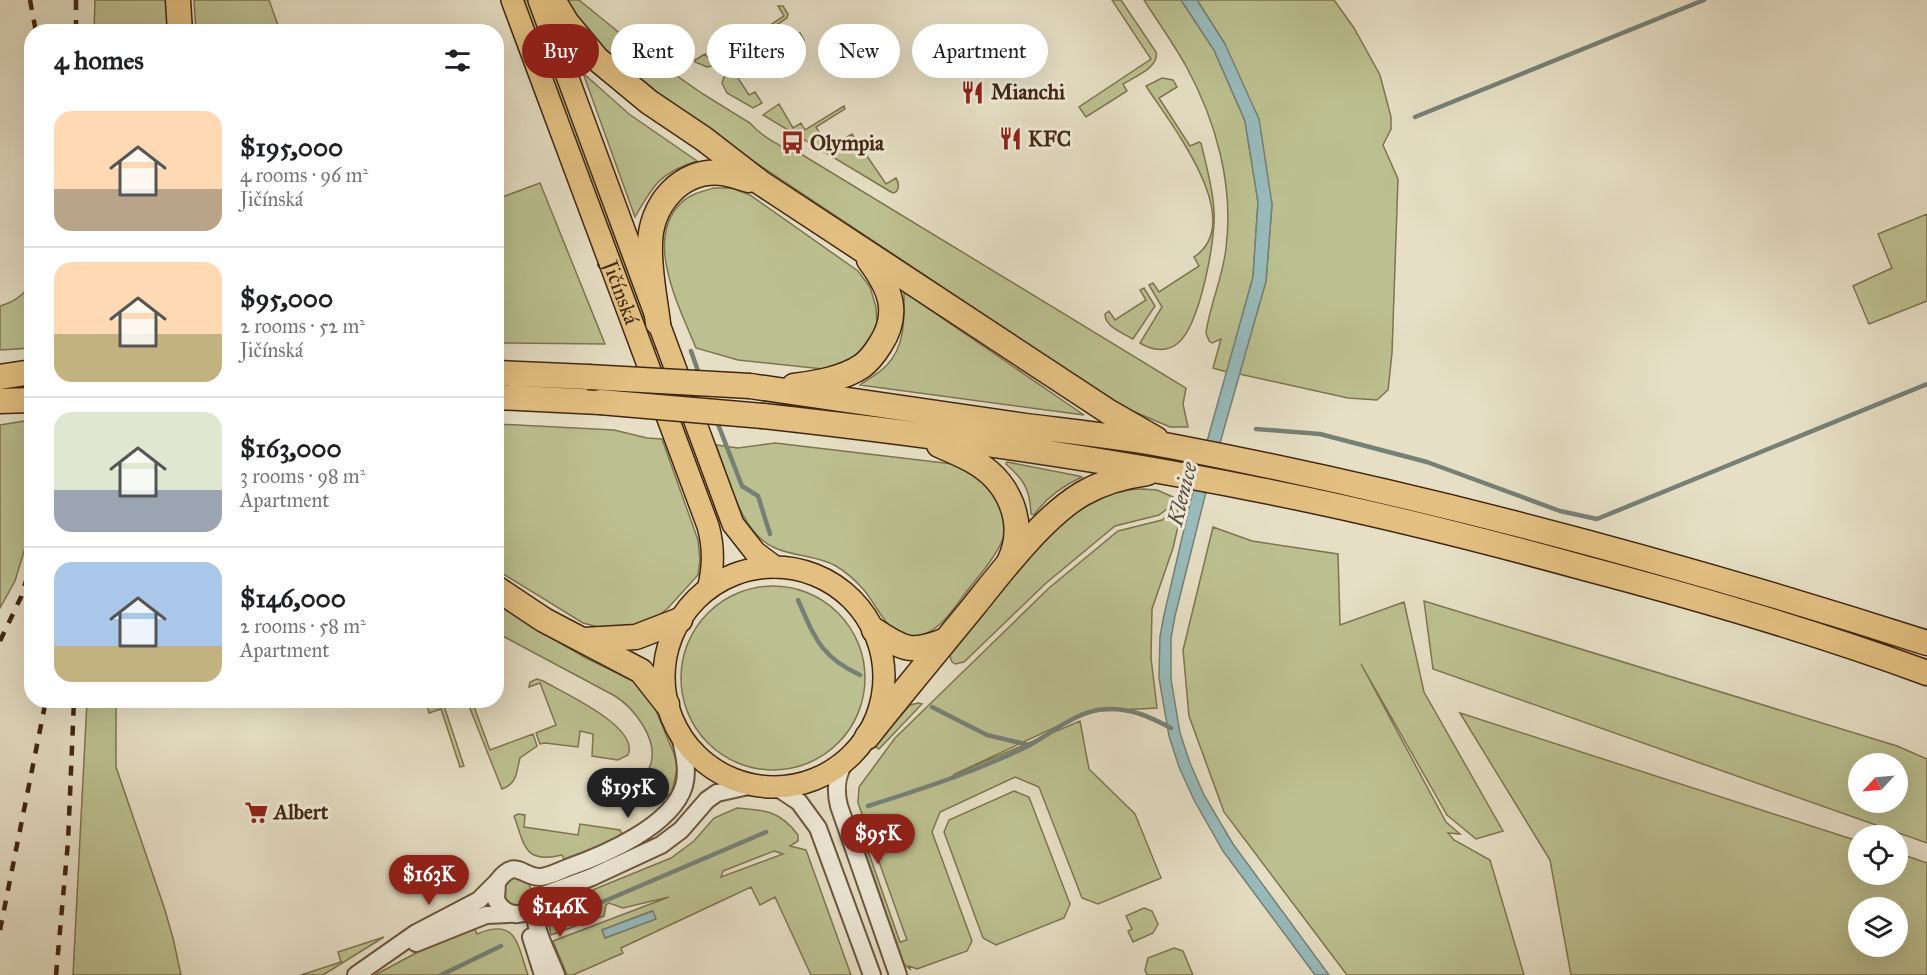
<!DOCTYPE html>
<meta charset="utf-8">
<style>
:root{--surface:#fff;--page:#f2f2f2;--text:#202124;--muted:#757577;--line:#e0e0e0;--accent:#8f2418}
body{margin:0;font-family:"IM FELL Great Primer",serif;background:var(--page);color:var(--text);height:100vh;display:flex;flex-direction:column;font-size:22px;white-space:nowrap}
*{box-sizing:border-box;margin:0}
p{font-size:20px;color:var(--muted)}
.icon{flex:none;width:33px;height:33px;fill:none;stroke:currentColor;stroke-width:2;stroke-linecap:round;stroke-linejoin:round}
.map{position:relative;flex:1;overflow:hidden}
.details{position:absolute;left:24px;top:24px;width:480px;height:684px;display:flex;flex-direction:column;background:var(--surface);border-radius:24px;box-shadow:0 6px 24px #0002}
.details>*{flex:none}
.hud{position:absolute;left:522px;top:24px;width:570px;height:54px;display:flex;gap:12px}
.needle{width:39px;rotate:244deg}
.tools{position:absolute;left:1848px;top:753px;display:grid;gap:12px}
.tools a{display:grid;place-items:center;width:60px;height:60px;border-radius:50%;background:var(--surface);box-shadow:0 6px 24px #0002;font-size:30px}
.price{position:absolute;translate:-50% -51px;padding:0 14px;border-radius:21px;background:var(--accent);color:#fff;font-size:20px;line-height:39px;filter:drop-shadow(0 2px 3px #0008)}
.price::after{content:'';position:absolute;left:50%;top:36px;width:18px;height:14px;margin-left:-9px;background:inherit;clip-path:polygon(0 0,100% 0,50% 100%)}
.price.current{background:#222;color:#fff}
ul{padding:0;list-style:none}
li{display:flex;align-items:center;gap:18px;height:150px;padding:0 30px}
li+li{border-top:2px solid var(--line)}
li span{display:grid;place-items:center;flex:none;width:168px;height:120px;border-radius:18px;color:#555}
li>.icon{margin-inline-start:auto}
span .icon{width:72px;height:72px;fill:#fffc;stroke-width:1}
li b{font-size:26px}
h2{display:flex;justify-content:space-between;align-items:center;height:72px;padding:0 30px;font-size:26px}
.pill{padding:0 21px;border-radius:27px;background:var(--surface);box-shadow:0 6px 24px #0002;font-size:21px;line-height:54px}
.pill.current{background:var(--accent);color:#fff}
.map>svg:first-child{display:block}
.green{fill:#bcc090;stroke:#7f7450;stroke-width:1.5;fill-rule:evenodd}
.water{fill:#98bbbc;stroke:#768077;stroke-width:1.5}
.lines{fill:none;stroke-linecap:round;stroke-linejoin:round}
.stream{stroke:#768077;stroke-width:4.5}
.minor-casing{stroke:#6b553d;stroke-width:20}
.major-casing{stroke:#422710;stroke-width:24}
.highway-casing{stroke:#422710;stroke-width:27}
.minor{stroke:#efead9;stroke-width:16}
.major{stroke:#e3c082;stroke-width:21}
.highway{stroke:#e3c082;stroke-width:24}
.rail{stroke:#422710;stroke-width:4.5;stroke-dasharray:10 10;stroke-linecap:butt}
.highway-bridge-casing{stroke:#422710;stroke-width:27;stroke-linecap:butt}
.highway-bridge{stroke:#e3c082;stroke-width:24}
.labels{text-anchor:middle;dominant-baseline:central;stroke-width:6;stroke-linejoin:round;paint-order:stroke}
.poi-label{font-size:21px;font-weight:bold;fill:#422710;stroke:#efead9;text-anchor:start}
.street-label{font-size:21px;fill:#422710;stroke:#efead9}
.water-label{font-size:22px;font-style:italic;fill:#584c3b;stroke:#efead9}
</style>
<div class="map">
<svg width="1927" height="975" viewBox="0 0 1927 975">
<rect width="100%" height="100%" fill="#e6dfc5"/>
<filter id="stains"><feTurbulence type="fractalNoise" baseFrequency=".00333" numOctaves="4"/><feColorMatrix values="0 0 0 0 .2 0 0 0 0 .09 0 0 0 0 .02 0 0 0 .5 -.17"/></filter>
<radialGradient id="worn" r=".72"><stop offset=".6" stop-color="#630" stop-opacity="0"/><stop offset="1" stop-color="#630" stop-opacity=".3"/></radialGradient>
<path class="green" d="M95,0h80l1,31 -82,1z
M194,0h75l11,31h-84z
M521,0h10l128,349h-10z
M564,0h15l64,52 60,42 47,29c11,13 35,27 51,31l385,234 -3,16 5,23h-18l-47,-20 -433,-288 -39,-28 -57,-50z
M1112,0h9l35,52c4,15 -22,25 -33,32l4,7 -41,26 -7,-10 72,-48z
M1144,0h37l33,50 31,71 13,81 -5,75 -26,95 -14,-4 8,-29 -9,4 -3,-2 -3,-8c4,-29 17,-56 20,-85 8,-63 -10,-127 -40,-182 -13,-23 -28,-44 -42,-66z
M1197,0h137l20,28 26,47 11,42v12l-8,16 15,34 -6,174 -4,37 -11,10 -29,-2 -109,-24 27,-93 6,-77 -47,-160z
M778,6h5l5,8 -1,4 -71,47 -9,2 -12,-5v-2l10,-6 7,9 72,-47z
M795,32l5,1 4,7 -1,4 -6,-8 -61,39 13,20 6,-3 7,11 -9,5 -26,-15 -5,-10 2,-6z
M583,73l46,41 68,47c-36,11 -44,24 -62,56z
M1162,78l11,2 4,7 -18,11 31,48 9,-4 2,1c5,22 12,45 13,68 2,28 -14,114 -36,132 -11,10 -27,7 -38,0l22,-36 -13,-22 4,-2 6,9 40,-26 -5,-9c55,-36 -25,-135 -48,-171z
M779,104l14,24 8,-5 4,7 39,-24 1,3 -29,18 13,21 23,-14 34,50 10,-6c3,5 4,12 -2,15l-3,-1 -128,-77z
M540,183l65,161 -108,-1v-144z
M714,188h17l19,7 108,76 12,16 6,20 1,18 -7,15 -10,14 -17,10 -20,5 -85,-9 -42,-12c-16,-40 -53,-108 -15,-145 9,-9 22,-12 33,-15z
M1927,214v87l-58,23 -16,-38 39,-18 -14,-34z
M31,282v66l-31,2v-44c14,-4 25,-11 31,-24z
M1144,288l11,18 -22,33c-10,-6 -28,-12 -28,-25l4,-3 6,9 31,-20 -6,-10z
M904,292l180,123 -224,-30c8,-6 20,-12 27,-20 19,-20 17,-48 17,-73z
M31,420v108l-16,53 -15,27v-183z
M497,424l117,6 33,8 15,1 36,101 2,20 -2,15 -30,33 -11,9 -17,8 -38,3 -19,-5 -86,-53z
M775,443l178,21c19,7 36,18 44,36 3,5 6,11 8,16 7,25 -24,57 -38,75 -11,14 -23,34 -40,42 -8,4 -18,4 -26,1 -17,-7 -26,-32 -38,-45 -8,-9 -17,-17 -27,-23 -19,-11 -41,-9 -61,-18 -35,-15 -46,-70 -59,-103l22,3z
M1007,462l72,14 3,1c-20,9 -36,21 -48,38l-3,-1c-1,-25 -7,-34 -25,-50z
M1143,489l14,1 16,7 -2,9 -12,9 -44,11 -70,58 -81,78 -9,2 -3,-2 -3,-8 4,-5 97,-117 25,-23 22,-13 25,-6z
M1177,507l2,15 -6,26 -21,61 -1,49 6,50 -58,3 -18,4 -128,60 127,-54 9,48 46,45 26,64 -63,26 -16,-6 -43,-111 -24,-10 -75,35 -8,20 40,109 -5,10 -50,18 -8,-3 1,3 -6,-5 -39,-112 3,-1 32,91 7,-2 -49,-137 1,-16 36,-49 154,-150 69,-57 44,-11z
M1213,527l39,14 86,13 2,71 64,-23 20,90 79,139 -27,8 -29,-24 -86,-151 85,158 14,12 -12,-1 6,7 36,20 34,115h-177l-123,-163 -35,-96 -6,-66z
M681 678a92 92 0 1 1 184 0a92 92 0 1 1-184 0Z
M496,600l54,37 36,21 60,29 29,69 2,12 -5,24 -13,11 -7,1c-5,-4 -11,-9 -11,-15 -1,-9 8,-17 10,-26 7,-24 -17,-55 -36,-67l-118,-63z
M1424,601l473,145 30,13v84l-494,-174zM1858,764h40v38h-40z
M537,679l6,2c21,12 97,46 85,74l-10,5 -26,-4 1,-22 -13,-3 -2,16 -33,-4 -5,1 -4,-11 20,-8 -16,-42 -11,4 1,-5z
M431,700l10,1 2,2 21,63 -4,1 -19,-58 -12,4 -2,-8z
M87,701h29v66l48,140 9,31 8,37h-108z
M467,701h5l18,49 43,-16 4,12 -17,12c-4,14 -2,25 -18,31z
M918,703l4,1 -43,45 -5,-3 36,-41z
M1460,713l398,128v33h40v-21l29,10v112h-356l-21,-115zM1858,908h40v38h-40z
M1014,791l15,6 41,107 -6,14 -68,27 -13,-7 -39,-106 5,-12z
M737,808c29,2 43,3 61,27v6l-8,5 16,4 45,125h-40l-36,-78 -15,8 -9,-18 -130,61 2,5 -50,22h-6l-14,-34 116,-44 -46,11 -14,-5 -3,2 -2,11 -53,19 -4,-19 6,-10 118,-48 23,-17 20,-23zM774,851l9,3 -62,23 2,-6zM652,911l3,8 -50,19 -3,-8z
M518,814l7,1 -1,12 54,8 2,-11 40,6 3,6 -3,3 -56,20 -2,-4c-38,9 -37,-9 -48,-39z
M513,878c15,-1 22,11 16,23l-13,7 -12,-7 1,-18z
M1144,908l8,3 6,13 -5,9 -20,9 -5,-11 4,-2 -6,-13z
M474,927l3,7c40,-17 40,10 51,41h-153l43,-23z
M384,937l-61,38h-22l40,-13 -3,-10z
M1174,948l9,3 10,24h-46l-2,-5 3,-12z"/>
<path class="water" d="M1181,0h16l28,44 34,75 13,85 -6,77 -61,215 -30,120 -4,22v41l9,54 10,30 14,32 29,49 96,131h-14l-92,-124 -29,-51 -15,-33 -10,-31 -10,-58 1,-42 4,-21 28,-120 61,-218 5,-75 -13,-81 -31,-71z
M653,911l3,8 -51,19 -3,-8z"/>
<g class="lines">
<path class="stream" d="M1415,117l289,-117
M691,351l8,23
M716,419l26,67 16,10 12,38
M1256,429l64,5 107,28 133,49 37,8 330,-135
M798,600c17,38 22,56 62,75
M932,707l55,28 42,10
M868,806c54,-17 109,-35 160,-60 24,-13 50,-36 78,-37 26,-1 44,8 65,19
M555,919l38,-13 173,-74
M441,975l60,-29"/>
<defs>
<path id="minor" d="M844,763c-8,14 -9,27 -5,43l59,169
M771,788l10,2 18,12 19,26 54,147
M538,899l8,-5 46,-17 69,-32 20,-15 26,-30 10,-7 36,-8
M538,899c-10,24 10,53 18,76
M536,904c-13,15 -31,13 -40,-4l1,-18c19,-26 25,-4 44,-5 9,-1 18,-6 26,-9 37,-13 105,-42 117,-82 5,-17 -1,-37 -5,-54
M531,937l12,38
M416,943l70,-28 23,-1
M356,975l60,-42 63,-33 18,-18"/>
<g id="major">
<path id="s1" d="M512,0l196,526c6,21 6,41 0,63"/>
<path d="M539,0l194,524 22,28 20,15"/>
<circle cx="774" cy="677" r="110"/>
</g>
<path id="highway" d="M178,0l2,32
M553,0l14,23 30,36 52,43 55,37 57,44 348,229 47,27
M658,323c-3,-25 -9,-52 -8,-78 0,-39 30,-77 73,-72 8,1 18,5 26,7
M496,373l92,4
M0,377l32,-5
M750,386c92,13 184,26 276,40 48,6 97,11 144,20 257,49 508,117 757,197
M794,386c22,-3 49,-7 68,-20 7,-5 13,-13 18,-21 21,-32 10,-57 -11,-85
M496,397l104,5
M0,401l32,-1
M763,416c163,18 326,40 487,72 114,22 226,50 338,81 114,30 228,63 339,104
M939,445c11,5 24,10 34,16 36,20 55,62 36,101
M496,588l48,32 97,51 26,33
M874,630c30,20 38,24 72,10
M584,640l52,-3 44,-17
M867,737c35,-44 71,-87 107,-131 28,-35 69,-89 108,-112 19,-11 43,-18 65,-21"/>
</defs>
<use href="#minor" class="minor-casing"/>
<use href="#major" class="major-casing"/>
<use href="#highway" class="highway-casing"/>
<use href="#minor" class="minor"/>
<use href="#major" class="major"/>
<use href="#highway" class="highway"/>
<path class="rail" d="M30,0l6,32
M76,0v32
M0,641l21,-44 11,-35
M0,930l46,-230
M56,975l12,-133 6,-142"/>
<defs>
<path id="highway-bridge" d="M588,377l162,9
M600,402l163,14"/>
</defs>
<use href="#highway-bridge" class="highway-bridge-casing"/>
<use href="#highway-bridge" class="highway-bridge"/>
</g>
<defs>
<symbol id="restaurant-bare" viewBox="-9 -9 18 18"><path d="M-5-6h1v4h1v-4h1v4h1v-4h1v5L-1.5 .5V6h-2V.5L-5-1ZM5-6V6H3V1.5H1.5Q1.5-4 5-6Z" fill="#8f2418" stroke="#efead9" stroke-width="2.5" paint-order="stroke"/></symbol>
<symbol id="bus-bare" viewBox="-9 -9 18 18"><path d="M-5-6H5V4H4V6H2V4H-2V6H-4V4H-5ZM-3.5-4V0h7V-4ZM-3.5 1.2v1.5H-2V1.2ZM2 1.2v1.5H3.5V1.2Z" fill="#8f2418" stroke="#efead9" stroke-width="2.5" paint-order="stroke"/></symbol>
<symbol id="supermarket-bare" viewBox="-9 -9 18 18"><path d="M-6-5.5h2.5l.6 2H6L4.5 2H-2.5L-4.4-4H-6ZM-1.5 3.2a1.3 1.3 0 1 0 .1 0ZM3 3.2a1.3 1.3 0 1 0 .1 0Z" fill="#8f2418" stroke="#efead9" stroke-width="2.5" paint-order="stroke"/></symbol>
</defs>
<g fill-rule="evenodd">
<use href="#restaurant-bare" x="956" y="76" width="33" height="33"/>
<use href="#restaurant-bare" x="994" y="122" width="33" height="33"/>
<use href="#bus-bare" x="776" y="126" width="33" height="33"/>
<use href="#supermarket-bare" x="240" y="796" width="33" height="33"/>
</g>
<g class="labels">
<g class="poi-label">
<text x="991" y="92">Mianchi</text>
<text x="1028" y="139">KFC</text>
<text x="810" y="143">Olympia</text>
<text x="274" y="812">Albert</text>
</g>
<g class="street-label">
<text stroke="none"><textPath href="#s1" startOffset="312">Jičínská</textPath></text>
</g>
<g class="water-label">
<text transform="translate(1182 494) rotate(-76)">Klenice</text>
</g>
</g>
<rect width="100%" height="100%" filter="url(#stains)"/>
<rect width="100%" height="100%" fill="url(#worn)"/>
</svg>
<div class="tools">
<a><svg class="needle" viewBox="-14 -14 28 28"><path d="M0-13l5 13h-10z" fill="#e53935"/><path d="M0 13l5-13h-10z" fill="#757577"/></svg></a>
<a><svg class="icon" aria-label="locate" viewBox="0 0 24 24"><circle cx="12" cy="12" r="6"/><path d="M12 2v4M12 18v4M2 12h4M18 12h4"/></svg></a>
<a><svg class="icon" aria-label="layers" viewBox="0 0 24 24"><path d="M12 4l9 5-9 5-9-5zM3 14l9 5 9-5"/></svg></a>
</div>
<b class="price current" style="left:628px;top:819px">$195K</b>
<b class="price" style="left:878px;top:865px">$95K</b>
<b class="price" style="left:429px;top:906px">$163K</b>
<b class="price" style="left:560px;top:938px">$146K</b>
<div class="hud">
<a class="pill current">Buy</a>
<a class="pill">Rent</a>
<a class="pill">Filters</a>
<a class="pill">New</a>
<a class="pill">Apartment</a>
</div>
<section class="details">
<h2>4 homes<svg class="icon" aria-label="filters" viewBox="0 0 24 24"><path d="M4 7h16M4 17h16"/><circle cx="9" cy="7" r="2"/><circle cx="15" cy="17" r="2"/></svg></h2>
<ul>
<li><span style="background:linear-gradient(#ffd9b3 65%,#b9a48a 0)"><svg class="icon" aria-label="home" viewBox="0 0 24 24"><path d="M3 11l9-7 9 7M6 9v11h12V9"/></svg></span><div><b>$195,000</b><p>4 rooms · 96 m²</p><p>Jičínská</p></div></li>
<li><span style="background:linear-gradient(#ffd9b3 60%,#c2b280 0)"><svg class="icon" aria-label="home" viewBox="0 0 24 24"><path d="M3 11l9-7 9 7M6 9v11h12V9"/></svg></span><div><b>$95,000</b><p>2 rooms · 52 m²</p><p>Jičínská</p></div></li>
<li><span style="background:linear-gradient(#dfe7d0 65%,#9aa5b1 0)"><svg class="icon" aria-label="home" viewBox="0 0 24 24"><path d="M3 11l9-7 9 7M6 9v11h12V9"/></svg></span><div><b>$163,000</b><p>3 rooms · 98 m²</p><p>Apartment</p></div></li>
<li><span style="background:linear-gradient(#a9c7e8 70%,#c2b280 0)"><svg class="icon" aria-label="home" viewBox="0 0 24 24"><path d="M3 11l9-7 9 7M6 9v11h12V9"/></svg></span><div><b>$146,000</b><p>2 rooms · 58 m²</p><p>Apartment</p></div></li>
</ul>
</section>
</div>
